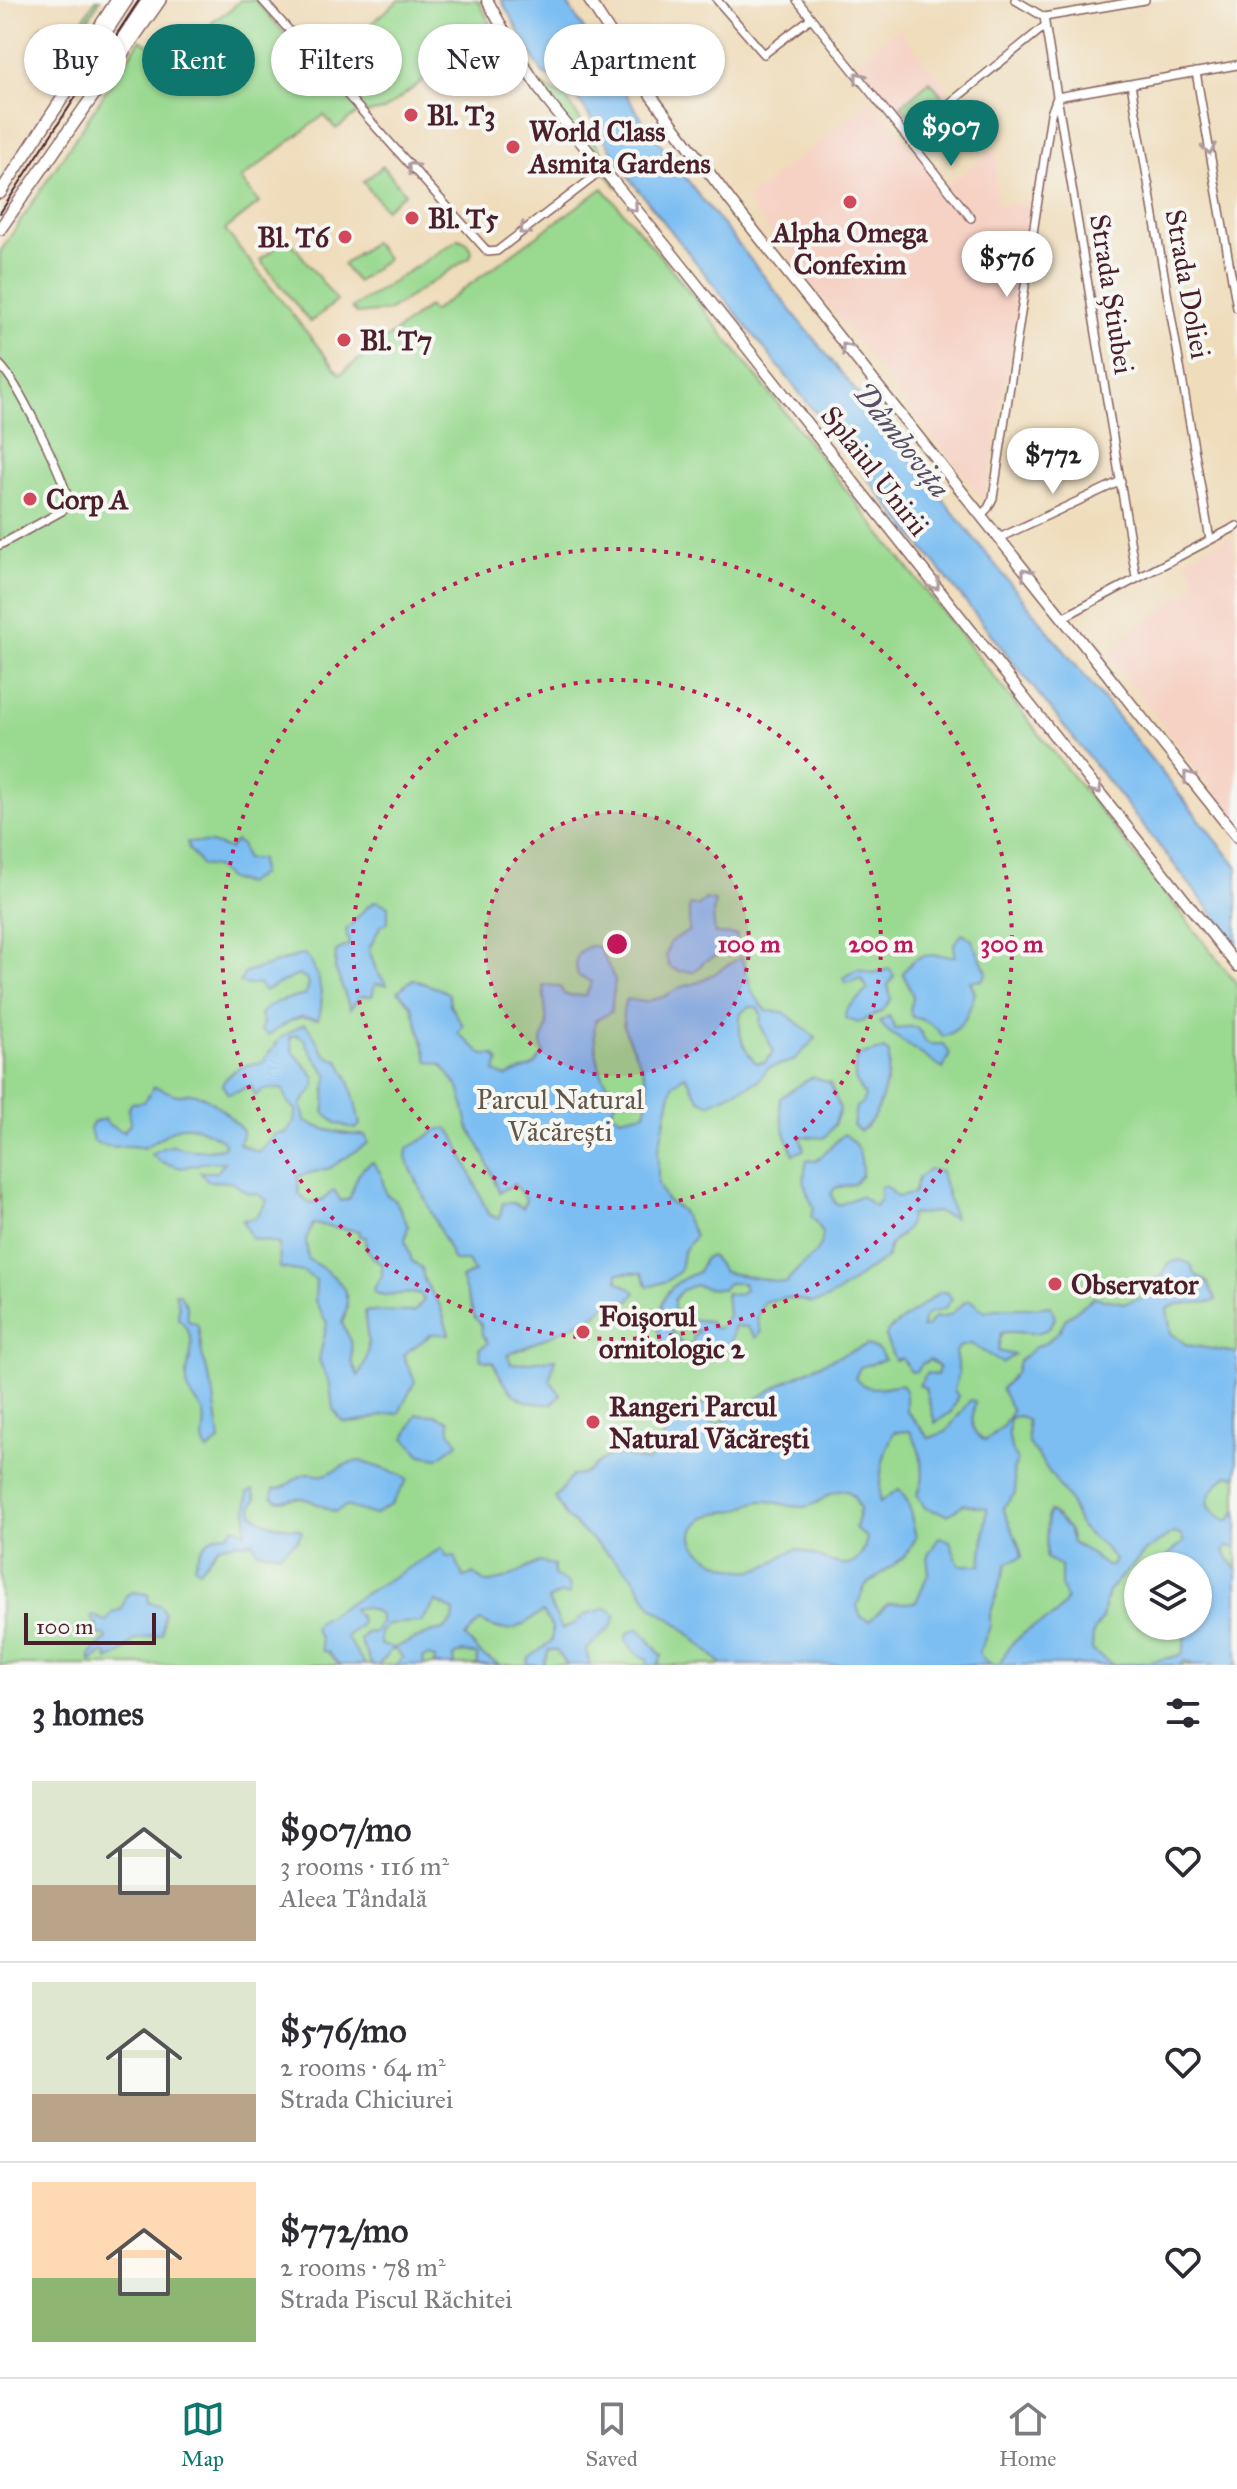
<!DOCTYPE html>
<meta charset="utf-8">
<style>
:root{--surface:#fff;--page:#f7f7f7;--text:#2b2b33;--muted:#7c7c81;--line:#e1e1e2;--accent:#0f766e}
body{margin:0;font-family:"IM FELL Great Primer",serif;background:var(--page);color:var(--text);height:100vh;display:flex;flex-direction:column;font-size:30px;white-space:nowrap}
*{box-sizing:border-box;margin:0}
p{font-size:26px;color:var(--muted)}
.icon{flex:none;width:44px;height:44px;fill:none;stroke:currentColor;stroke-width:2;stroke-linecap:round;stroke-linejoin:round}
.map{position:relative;height:1665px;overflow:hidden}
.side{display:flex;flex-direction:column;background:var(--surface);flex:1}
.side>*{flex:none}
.top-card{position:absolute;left:24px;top:24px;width:800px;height:72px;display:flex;gap:16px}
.controls{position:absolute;left:1124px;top:1552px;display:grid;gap:16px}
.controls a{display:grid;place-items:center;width:88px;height:88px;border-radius:50%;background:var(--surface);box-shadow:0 2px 6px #0004;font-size:40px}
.scale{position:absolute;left:24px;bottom:20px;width:132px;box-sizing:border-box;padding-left:8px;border:4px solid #4a1f2b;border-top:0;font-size:22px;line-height:28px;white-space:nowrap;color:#4a1f2b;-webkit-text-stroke:6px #f6f6f2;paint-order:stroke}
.price{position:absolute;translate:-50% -68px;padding:0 18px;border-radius:28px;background:#fff;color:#222;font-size:26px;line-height:52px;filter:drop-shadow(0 2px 4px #0008)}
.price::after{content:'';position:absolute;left:50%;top:48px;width:24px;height:18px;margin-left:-12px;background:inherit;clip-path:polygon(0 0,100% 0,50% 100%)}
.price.on{background:var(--accent);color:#fff}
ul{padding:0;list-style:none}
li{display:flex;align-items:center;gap:24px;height:200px;padding:0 32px}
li+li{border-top:2px solid var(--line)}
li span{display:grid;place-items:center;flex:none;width:224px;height:160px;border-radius:0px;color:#555}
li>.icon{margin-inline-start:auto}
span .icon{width:96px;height:96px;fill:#fffc;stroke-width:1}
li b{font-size:34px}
h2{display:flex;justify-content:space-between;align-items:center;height:96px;padding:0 32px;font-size:34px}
.pill{padding:0 28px;border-radius:36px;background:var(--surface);box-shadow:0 2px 6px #0004;font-size:28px;line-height:72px}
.pill.on{background:var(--accent);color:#fff}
.tab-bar{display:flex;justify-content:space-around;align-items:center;height:112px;border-top:2px solid var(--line);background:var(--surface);font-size:22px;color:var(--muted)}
.tab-bar a{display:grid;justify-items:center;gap:4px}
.tab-bar .on{color:var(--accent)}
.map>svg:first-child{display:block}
.built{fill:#f6d2c5}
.green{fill:#9ad990;stroke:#727c5e;stroke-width:2;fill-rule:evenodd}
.water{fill:#7cbef2;stroke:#636e8e;stroke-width:2;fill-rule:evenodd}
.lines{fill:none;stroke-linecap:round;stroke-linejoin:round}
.street-casing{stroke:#84615d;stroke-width:10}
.secondary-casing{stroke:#84615d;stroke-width:13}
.primary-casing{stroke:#84615d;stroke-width:14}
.street{stroke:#fff;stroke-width:7}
.secondary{stroke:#fff;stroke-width:10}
.primary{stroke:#fff;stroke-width:11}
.tram{stroke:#4a1f2b;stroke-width:2}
.oneway{stroke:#ae9aa0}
.ring{fill:none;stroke:#c2185b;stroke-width:4;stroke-dasharray:4 8}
.poi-dot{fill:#d1495b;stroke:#f6f6f2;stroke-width:3}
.labels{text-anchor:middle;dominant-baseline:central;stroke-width:8;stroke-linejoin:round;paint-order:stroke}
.poi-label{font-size:28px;font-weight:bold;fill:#4a1f2b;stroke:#f6f6f2;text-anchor:start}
.street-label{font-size:28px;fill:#4a1f2b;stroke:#f6f6f2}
.park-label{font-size:28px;fill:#625749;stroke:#f6f6f2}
.water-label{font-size:30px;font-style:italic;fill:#594f67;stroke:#f6f6f2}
.centre{fill:#c2185b;stroke:#f6f6f2;stroke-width:4}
.ring-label{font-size:24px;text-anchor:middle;font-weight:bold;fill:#c2185b;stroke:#f6f6f2;stroke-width:8;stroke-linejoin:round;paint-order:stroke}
</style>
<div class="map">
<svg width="1237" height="1665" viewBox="0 0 1237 1665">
<rect width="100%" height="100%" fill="#f6f6f2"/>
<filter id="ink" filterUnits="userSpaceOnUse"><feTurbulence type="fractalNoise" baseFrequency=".0125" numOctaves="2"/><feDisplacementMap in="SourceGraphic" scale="16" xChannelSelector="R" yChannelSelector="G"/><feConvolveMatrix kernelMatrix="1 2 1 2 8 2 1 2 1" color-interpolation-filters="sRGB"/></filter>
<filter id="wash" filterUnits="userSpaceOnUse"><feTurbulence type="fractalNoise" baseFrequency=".006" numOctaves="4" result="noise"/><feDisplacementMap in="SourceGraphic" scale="32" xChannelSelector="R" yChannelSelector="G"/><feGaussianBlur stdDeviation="1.8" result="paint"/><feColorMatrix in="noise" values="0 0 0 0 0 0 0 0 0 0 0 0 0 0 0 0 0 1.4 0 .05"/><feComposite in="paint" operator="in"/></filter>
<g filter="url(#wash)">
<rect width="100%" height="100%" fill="#efdcba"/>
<path class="built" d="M898,28l56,69 -45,35 -55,-68z
M872,100l71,88 53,-40v56h37l-48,298 -240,-302z
M1231,536l6,37v248l-130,-168 90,-70 -12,-24z"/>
<path class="green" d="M96,0h4l-34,55 -30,-20 7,-10 26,15z
M240,0h15l62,70 82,-70h79l12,24 -24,15 -5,13 -77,58 -29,5 -19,14 -12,-14 -83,64 18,24 -34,27 115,144 88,-67 4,5 171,-124 65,77 569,719v681h-1237v-1413l140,-212 45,28 29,-48 17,-10zM1138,1566h60v60h-60z
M930,81l13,16 -29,25 -13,-16z
M534,82l31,15 57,86 -5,4z
M383,166l22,27 -20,16 -22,-27z
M288,238l49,63 -27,21 -50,-62z
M459,239l7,3 6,9 -2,6 -82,54 -31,3 -5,-6z
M373,242l14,17 -30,23 -14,-17z"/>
<path class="water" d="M501,0h64l77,119 59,79 536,668v78l-604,-761 -64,-98 -26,-11z
M236,841l6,5 3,13h15l1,15 -16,10 -16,-5 -14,-12 -14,-2 -12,-16 -2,-7 24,1 18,6z
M705,899l10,2 -2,13 2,20 22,1v11l-32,15 -11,11 -16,-1 -9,-5 -3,-10 4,-14 19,-11v-26l10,1z
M376,901l12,5v16l-8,5 -11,22 7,21 11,15 -12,-1 -3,12h-12l-10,13 -15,-41 1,-17 13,-6 -3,-15c11,-10 16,-22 30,-29z
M963,933l9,7 15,32 -5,8 -12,1 5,12c-7,21 -10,35 -32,44 -9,-13 -17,-17 -31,-20l-2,-7 3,-14 -10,-23c16,-25 28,-16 52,-17l-1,-13z
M590,946l9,1 16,33 -4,32 -16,9c-2,13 2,46 9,57 5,8 9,13 13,22l-6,11 9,7 25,-5c3,-10 4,-20 2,-31 -6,-28 -35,-54 -20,-83l17,3 19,-5 16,-9 23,-7 39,-24 12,37 14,17 17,1 32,26 -23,23 -25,7 -10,13 -49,23 -9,-4 -15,-25 -12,9 -15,67v34l8,15 15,10 14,26 -12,16 -3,19 -13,10 -19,6 -6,-14h-24v8l18,11 -6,8 -22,2 -12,13 -88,40 3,9 44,-5 -5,21 11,15 -9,9c-35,1 -44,-11 -59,-42l-12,-2 -2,-11 9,-6 -6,-9 -1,-10 -6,-6 -14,-40 13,-6 -6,-11h-14l-48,-103 1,-9 33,-20h7l7,6 34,79 11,5 4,-16h10l10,5 3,-9 -12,-15 -15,8 -15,-38 -16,-28 -8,-36 -18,-25 -14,-4 -16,-55 -14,-15 15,-12c11,6 27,8 36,15l1,11 13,20 -5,8 26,22h10l5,6 -4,11 11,5 29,-12 9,-12 -3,-9 6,-18 -4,-41 16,1 6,9 20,1 7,-14 -14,-6c-4,-15 -3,-25 12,-30zM749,1007h8l4,7 -1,10 14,28 -9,10 -9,1c-14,-16 -19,-30 -15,-50z
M304,954c15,15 22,45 14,65l-17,-2 -9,3 -24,15 -7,-4 2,-9 -3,-8c13,-14 27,-14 45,-19l4,-9 -3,-7 -8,-4 -34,16 -5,-7 -9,1 -11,-2 6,-10z
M858,969l14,4 18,-4 4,7 -6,9 3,14 -9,12 -24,12 -13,-5 1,-8 22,-21 -7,-11 -15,5 -2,-6z
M889,1016l6,13c7,0 16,-5 21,-1 14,10 0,18 28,16l6,10 -7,15 -54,-37 -10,-10z
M304,1024c17,12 12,32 34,36 14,20 17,42 22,65l-4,4 -20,-6 -12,-11c4,-15 -2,-18 4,-36 -8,-14 -18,-20 -23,-36l-8,-5 -7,2 3,15 22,25v10l-14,17 4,17c19,10 39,14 60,14l3,8 -38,25 -32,8 1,18 11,10 13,-4 11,-10 7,11 8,-2c7,-16 7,-30 24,-37l8,12 5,20 10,7 12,25 -3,15 7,20 10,7 2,12 16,26 9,28h-17l-29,21 12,26 -16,32c-23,1 -33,12 -56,9l-10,-13 -3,-23 -11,-26 8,-37 -12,-22 1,-21 -13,-8 -23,-4 -1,-24 -28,-6 -9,-18 13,-2 12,-17 -10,-7 -10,-1 -15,-11 -24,-1 -8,-9h17l8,-10h-19l-24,6 -21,-6 -10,-8c24,-14 22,-6 44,-4 9,1 19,-1 27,-2l3,-4 -3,-4c-42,-26 -42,-12 -79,8 -19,-6 -31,4 -50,-7l-3,-12 3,-6 11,-4 5,6 14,7 8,-9 -3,-15 3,-5 13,-1 10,-15c9,1 16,7 24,8 5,0 9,-2 13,-2 20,3 39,23 52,38l-4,13 20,8 16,-18 11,-1 8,-11 2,-12 -8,-7 -5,-14h-18l-10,6 -4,-9 -23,8 -6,-10c11,-17 22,-19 41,-22l16,-23zM313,1224l47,7 -1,5 7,1c-3,14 6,20 16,28v11l-9,14 2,3 9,2 35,-2 5,7 -10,12 -49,-1c0,28 10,38 -7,65l-6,-14 -1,-21 -9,-18c16,-34 -8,-48 -34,-64l-2,-20z
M884,1049l5,4c1,22 -9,67 -29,78l-7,-6 3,-18 6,-4 3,-7c-12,-14 -12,-24 -7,-40z
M812,1077l18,6 10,26 -6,16 -10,13 -24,-2 4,14 -10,4c-9,-16 -14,-38 -14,-56z
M844,1134c16,10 18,24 18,41l-8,9 -19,4 -4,6 4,9 4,2 21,-9 15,10 5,-7v-12l5,-1 12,11 16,-3 5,-16 11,-9 12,3 13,46 -17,-6 -27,3c-1,20 -11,17 -20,30 -1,1 -3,13 -4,14 -24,11 -41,34 -65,42 -11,4 -15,0 -25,-2 -9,-2 -24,0 -32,3l-7,16 4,14 -5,6 -9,-11 -13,-1c-2,30 -17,30 -42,42l-29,-24 -6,-18 -6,-7 -9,1 -2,-6 3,-3 12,-1 26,33 12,3v-9l6,-6 -19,-3 -19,-20c5,-21 18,-28 37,-36l7,-14 6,-2 13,16 62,11c14,-24 56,-35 25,-67l3,-9c-10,-17 -12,-28 -7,-47l9,1zM728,1283h15l2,7 -8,5 -11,-2 2,23 -9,12h-7l-2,-7 -26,-2 -10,-9v-10l8,-10 13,-5 10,3 17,1z
M1180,1260l11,4 4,10 13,9 8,17 -4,2 -35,2 -10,5 4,24 16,12 50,8v123l-9,-1c-20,16 -32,34 1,46l8,-11v37l-10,-1 -3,6 13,18v95h-43l-10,-4 -3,4h-182c5,-6 5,-11 9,-17 4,-5 10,-9 14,-13 17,-16 34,-11 44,-36l-5,-13v-20l-15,-8 1,-40 3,-7 18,17 4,15 11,5 23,18h6l3,-6 -10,-12 -24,-20 -12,-28 -41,-58 -1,-22 -7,-4 -9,1c-6,15 -1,30 6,44l-4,10 3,22 -13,14c5,18 16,31 19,50l-15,6 -17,52v12l-11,25 3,6 11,7h-270l-45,-41 -26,-17 -20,-32 -65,-57 -12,-20 17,-22c16,-2 17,-6 29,-15 14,-10 31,-3 46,1l15,-13 3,-22 42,-24 8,5 -6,12 8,6c46,-35 96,-61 150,-81l12,5 6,10 -25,7 -5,11c11,15 29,9 46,6l5,9v17l23,28 17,-6 24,-32 5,1c-2,18 -8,29 10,40l18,-15 9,-15 -11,-22 15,-17 3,-11 15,-13 13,-6 13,-12 6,-12 28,-21 31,6 16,-5 5,-13 16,-9 7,-13zM910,1431c10,17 19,46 7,63l8,14 23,7 16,-11 23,4 -6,57h-22l-9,-24 -11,-4 -12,20 2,15 -13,30 -28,2 -19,17 -8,-4 -4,-11 8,-20 39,-29 12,-19 -8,-36 -9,-13 -19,13c-1,-27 2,-46 14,-70zM846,1490l7,5 7,14 -5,19 12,10c-10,46 -40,19 -70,11 -17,5 -26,19 -44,21 -22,4 -83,-24 -51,-50 11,-9 22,-7 35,-10 11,-3 16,-10 28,-9 13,0 24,7 37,6 20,-1 22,-16 44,-17zM1173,1533l8,2 3,7 -29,24h43v60h-22l10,7 -3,21c-19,6 -50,11 -70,10 -8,-3 -15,-9 -21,-14l1,-17 9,-15 6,-27 38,-40z
M940,1292h7l5,7 -8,10c-13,4 -22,3 -22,19l5,-1 7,-9c25,0 19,-13 36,-18l14,11c23,-5 44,-1 67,-5l4,12c-11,25 -34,10 -54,15l-3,18 16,4 -12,8 -31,-19 -12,3 -4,6 4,20 -5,17 4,6 -7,16 -16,11 -10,-35 -6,-3 8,-12 10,2 2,-8 -9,-7 -9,4 -4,7 -6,1 -9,-14 -7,2 -10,-23 4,-7z
M175,1293h4l8,13 1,15 8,2 2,3 4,28 11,36 7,50 -12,11c-10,-11 -1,-22 -4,-36 -2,-11 -13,-16 -16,-26 -7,-27 18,-45 -10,-71l1,-12z
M417,1414l18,1 14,6 1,10 8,12 -20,15 -17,-3 -16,-17z
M360,1461l39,13 8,6 -15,24 -18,11 -28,-9 -11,6c-13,-4 -25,-15 -39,-14 -11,0 -15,8 -24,-2l2,-7c12,1 18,-10 29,-14 7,-3 13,1 20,0 14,-3 18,-12 37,-14z
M253,1490l3,9 -4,7 1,8c18,13 24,12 46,15l3,3 -5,8 -17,13 -23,-2 -4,-9 -21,1 -13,3 -20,24 -5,-4c5,-17 14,-33 34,-32l6,-7 12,5 2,-39z
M442,1548l5,9 8,-1 8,21 11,-3 12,9 19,-4 34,-17 15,3v10l15,9 1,11 -10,-1 -12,6 14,29 12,-5 10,-9 23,-7 9,7 -5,12 -25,23 4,15h-23l-11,-15h-7l-6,15h-16l2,-7 23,-17v-13l-9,-16c-29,17 -31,25 -63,9l-15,16 18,19 17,9h-22l-1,-10 -14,-3 -9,4 1,9h-21l1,-7 -7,-2 -5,2 1,7h-28l7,-8 -8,-7h-4l-13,15h-7c-2,-11 -9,-16 -11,-26l6,-6 9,-1 5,-9v-8c-8,-7 -17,-9 -27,-6l7,9 1,6 -15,13 19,28h-26l-11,-13 -6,-1 -2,-13 -6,-9 3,-7zM436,1602l18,9 -1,10 -10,9 -13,3 -36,15 -14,-3v-12l7,-9 34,-2z
M133,1592l15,2 1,9c21,1 14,15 13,31l-28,6 -12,13 -14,7 -1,-6 -4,-1 -13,9v-7l17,-17 -2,-3 -7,-1 -1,-9 -6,-7 2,-3 13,7 6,-9 10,-4 4,-14z
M639,1628l23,28 -4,9h-11v-6l-10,-5 -12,-14 3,-7z"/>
</g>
<g filter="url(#ink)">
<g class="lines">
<defs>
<path id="street" d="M262,0l226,252 9,-1 106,-81
M717,0l47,54 47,-36
M797,0l174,218
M1015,0l29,17 101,-17
M1044,17l92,560
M1196,72l41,236
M1131,84l79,456
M907,138l138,-112
M0,365c18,17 63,111 69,137l-7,9 -62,34
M980,516l8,-8 5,-10 58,-384 6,-17 180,-32
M999,538l122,-57
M1062,618l175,-92"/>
<path id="secondary" d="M487,0l31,56 31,47 126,154 562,709
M589,0l63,97 80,106 505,634"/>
<path id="primary" d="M91,40l26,-40
M100,72l48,-72
M0,193l127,-193
M0,229l160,-229"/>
</defs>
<use href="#street" class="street-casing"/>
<use href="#secondary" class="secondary-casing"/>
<use href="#primary" class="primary-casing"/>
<use href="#street" class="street"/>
<use href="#secondary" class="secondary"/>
<use href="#primary" class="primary"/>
<path class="tram" d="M0,213l139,-213"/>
</g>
<defs><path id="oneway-chevron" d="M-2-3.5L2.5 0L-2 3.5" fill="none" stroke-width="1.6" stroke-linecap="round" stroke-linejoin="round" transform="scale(2)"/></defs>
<g class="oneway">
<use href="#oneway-chevron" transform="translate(859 77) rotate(-128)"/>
<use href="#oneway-chevron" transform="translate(1209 149) rotate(80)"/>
<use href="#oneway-chevron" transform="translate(412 167) rotate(-132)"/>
<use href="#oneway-chevron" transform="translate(633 207) rotate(50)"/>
<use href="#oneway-chevron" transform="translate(524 230) rotate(143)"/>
<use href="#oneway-chevron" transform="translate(846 348) rotate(-128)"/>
<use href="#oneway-chevron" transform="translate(1026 573) rotate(-128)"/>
<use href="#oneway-chevron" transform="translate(935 585) rotate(52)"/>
<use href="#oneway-chevron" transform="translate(1188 776) rotate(-129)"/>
<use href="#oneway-chevron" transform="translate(1097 789) rotate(52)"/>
</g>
</g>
<circle cx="617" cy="944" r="132" fill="#c2185b" fill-opacity=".12"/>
<g class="ring">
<circle cx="617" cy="944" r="132"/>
<circle cx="617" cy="944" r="264"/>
<circle cx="617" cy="944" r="395"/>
</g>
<g class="poi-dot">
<circle cx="411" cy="115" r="8"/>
<circle cx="513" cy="147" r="8"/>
<circle cx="850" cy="202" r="8"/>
<circle cx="412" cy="218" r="8"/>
<circle cx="345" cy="237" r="8"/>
<circle cx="344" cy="340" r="8"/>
<circle cx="30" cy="499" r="8"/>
<circle cx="1055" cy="1284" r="8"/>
<circle cx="583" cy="1332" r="8"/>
<circle cx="593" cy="1422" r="8"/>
</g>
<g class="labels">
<g class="poi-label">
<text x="427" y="115">Bl. T3</text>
<text x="529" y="131">World Class<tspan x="529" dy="32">Asmita Gardens</tspan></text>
<text x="428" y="218">Bl. T5</text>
<text x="850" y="232" text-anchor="middle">Alpha Omega<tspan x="850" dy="32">Confexim</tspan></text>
<text x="329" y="237" text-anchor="end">Bl. T6</text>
<text x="360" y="340">Bl. T7</text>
<text x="46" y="499">Corp A</text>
<text x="1071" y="1284">Observator</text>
<text x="599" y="1316">Foișorul<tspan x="599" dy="32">ornitologic 2</tspan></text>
<text x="609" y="1406">Rangeri Parcul<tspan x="609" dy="32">Natural Văcărești</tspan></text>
</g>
<g class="street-label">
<text transform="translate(1188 284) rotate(80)">Strada Doliei</text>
<text transform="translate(1112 294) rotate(81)">Strada Știubei</text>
<text transform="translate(875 471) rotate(52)">Splaiul Unirii</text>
</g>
<g class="park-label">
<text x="560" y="1099">Parcul Natural<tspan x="560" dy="32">Văcărești</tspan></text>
</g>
<g class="water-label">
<text transform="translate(902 440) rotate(52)">Dâmbovița</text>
</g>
</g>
<circle cx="617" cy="944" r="12" class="centre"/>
<g class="ring-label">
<text x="749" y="952">100 m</text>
<text x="881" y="952">200 m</text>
<text x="1012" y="952">300 m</text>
</g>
</svg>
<div class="controls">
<a><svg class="icon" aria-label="layers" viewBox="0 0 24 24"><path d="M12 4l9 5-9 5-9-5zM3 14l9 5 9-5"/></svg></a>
</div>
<div class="scale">100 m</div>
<b class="price on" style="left:951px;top:168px">$907</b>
<b class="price" style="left:1007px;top:299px">$576</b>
<b class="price" style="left:1053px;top:496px">$772</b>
<div class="top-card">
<a class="pill">Buy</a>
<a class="pill on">Rent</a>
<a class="pill">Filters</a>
<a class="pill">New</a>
<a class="pill">Apartment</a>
</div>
</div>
<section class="side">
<h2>3 homes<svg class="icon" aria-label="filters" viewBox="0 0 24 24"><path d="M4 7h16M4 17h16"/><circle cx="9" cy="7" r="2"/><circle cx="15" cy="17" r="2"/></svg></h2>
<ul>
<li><span style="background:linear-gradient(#dfe7d0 65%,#b9a48a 0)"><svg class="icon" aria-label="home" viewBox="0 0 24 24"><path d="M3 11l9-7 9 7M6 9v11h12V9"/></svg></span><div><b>$907/mo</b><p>3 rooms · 116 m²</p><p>Aleea Tândală</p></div><svg class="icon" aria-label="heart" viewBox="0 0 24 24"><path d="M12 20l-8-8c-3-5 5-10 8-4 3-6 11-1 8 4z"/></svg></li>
<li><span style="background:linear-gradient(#dfe7d0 70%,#b9a48a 0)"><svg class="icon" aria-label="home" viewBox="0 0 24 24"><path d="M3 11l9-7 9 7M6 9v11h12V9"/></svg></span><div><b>$576/mo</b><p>2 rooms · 64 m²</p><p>Strada Chiciurei</p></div><svg class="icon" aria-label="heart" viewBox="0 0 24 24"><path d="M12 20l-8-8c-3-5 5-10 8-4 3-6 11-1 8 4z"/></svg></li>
<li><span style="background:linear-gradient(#ffd9b3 60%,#8fb573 0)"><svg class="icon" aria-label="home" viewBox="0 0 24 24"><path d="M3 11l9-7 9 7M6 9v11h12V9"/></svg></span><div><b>$772/mo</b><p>2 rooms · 78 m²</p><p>Strada Piscul Răchitei</p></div><svg class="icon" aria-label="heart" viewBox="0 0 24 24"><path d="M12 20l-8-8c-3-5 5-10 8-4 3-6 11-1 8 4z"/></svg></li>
</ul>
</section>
<nav class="tab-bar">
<a class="on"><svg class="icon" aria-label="map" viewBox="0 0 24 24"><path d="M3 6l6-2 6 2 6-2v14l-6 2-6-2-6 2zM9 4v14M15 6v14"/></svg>Map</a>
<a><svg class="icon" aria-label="saved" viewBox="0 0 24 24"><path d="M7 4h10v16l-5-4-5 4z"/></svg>Saved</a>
<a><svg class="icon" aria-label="home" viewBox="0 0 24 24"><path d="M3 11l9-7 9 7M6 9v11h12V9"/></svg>Home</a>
</nav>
